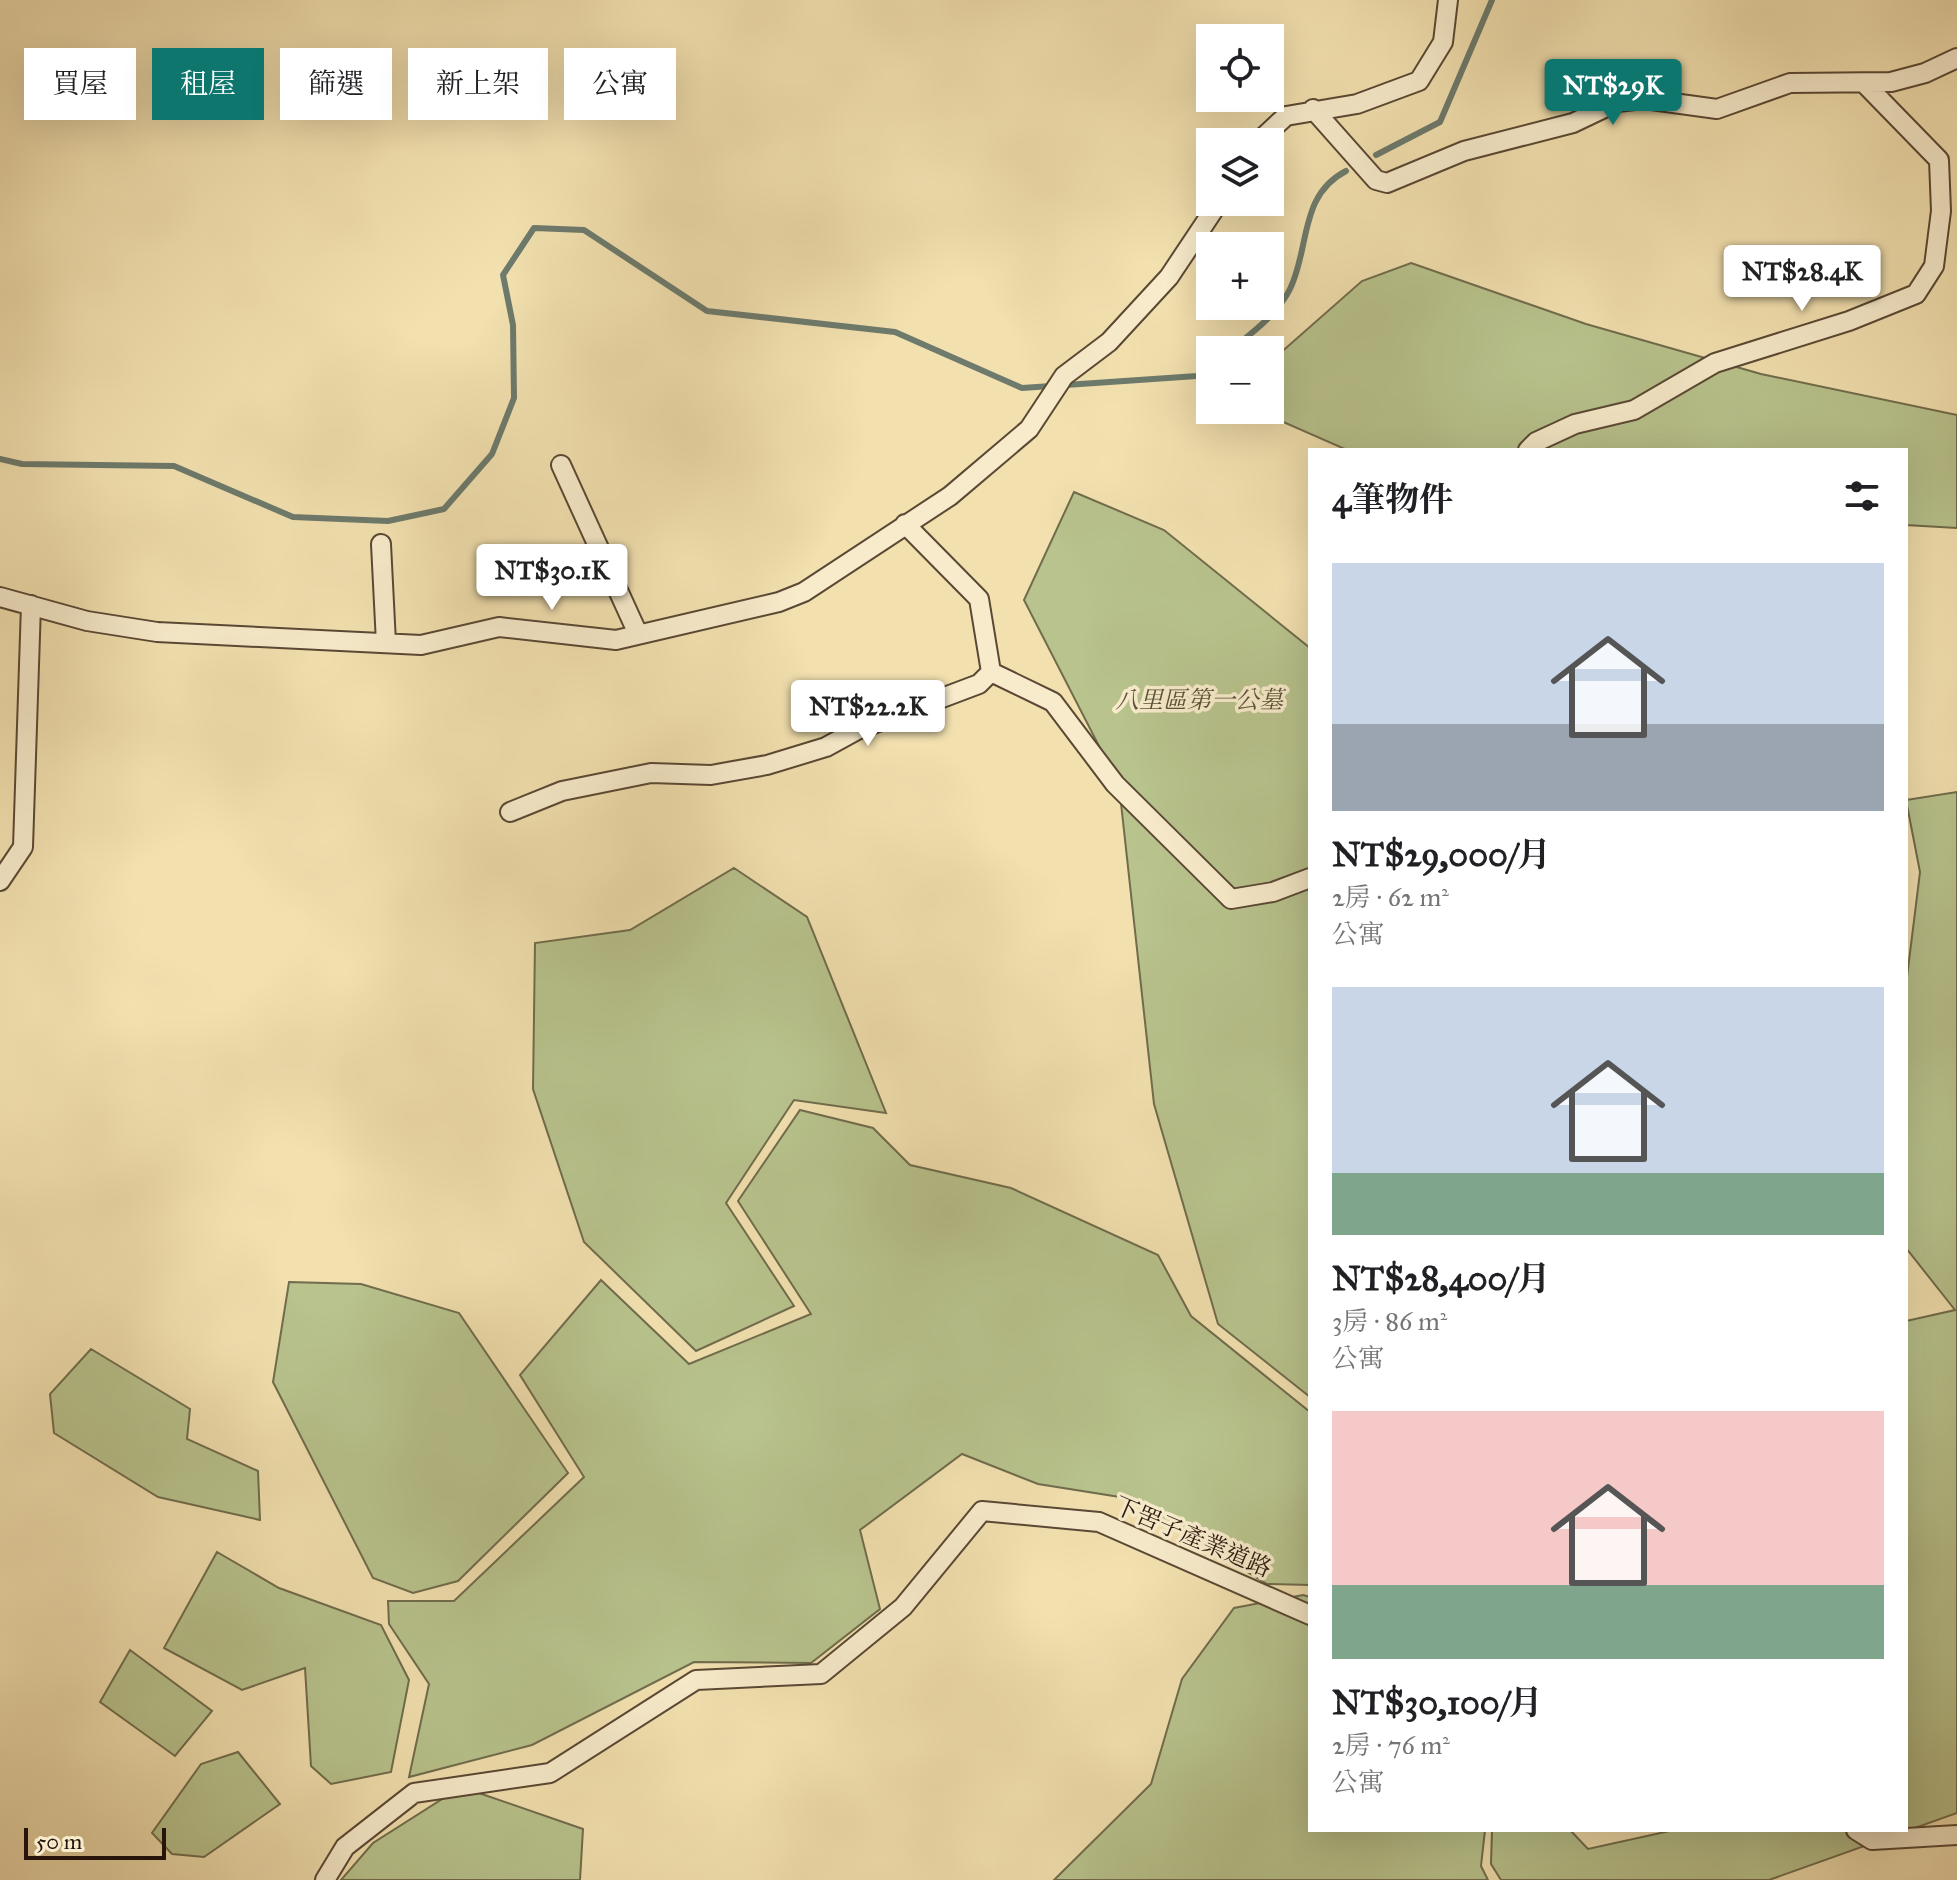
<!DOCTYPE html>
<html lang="zh-TW">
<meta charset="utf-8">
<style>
:root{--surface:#fff;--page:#f6f6f6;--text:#202124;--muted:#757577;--accent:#0f766e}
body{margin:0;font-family:"IM FELL Great Primer","Noto Serif TC",serif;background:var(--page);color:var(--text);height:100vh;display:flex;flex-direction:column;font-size:30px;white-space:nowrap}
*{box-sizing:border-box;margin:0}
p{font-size:26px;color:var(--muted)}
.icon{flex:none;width:44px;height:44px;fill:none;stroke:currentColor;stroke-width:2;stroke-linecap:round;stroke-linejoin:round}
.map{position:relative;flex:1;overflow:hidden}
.panel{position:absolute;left:1308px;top:448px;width:600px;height:1384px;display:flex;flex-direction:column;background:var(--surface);border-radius:0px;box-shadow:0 8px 32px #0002}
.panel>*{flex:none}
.top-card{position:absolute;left:24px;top:48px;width:760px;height:72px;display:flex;gap:16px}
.buttons{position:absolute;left:1196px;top:24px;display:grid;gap:16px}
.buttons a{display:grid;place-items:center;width:88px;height:88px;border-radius:0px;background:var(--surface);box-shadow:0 8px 32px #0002;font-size:40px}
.scale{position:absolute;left:24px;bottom:20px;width:142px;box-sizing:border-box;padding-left:8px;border:4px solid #27150b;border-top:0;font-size:22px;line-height:28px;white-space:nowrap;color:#27150b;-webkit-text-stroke:6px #f7ebcb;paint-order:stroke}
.price{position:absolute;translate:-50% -68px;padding:0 18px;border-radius:8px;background:#fff;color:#222;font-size:26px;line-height:52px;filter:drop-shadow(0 2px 4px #0008)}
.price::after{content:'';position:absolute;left:50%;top:48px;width:24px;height:18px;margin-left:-12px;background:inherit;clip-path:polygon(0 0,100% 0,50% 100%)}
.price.current{background:var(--accent);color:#fff}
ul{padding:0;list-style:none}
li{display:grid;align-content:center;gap:16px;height:424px;padding:0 24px}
li span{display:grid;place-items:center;height:248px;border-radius:0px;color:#555}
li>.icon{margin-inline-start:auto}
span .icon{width:144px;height:144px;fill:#fffc;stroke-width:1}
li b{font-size:34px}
h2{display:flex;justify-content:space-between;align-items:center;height:96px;padding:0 24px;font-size:34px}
.tag{padding:0 28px;border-radius:0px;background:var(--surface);box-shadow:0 8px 32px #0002;font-size:28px;line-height:72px}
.tag.current{background:var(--accent);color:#fff}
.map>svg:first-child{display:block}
.green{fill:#b8c38d;stroke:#706c4c;stroke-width:2}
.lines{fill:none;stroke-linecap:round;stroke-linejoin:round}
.stream{stroke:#6d7a6c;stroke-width:6}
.minor-casing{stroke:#5a4834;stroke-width:22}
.minor{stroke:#f7ebcb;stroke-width:18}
.labels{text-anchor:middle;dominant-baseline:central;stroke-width:7;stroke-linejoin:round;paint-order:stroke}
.park-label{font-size:24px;font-style:italic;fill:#5a5238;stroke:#f7ebcb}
.street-label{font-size:24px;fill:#27150b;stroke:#f7ebcb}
</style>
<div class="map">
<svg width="1957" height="1880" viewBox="0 0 1957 1880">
<rect width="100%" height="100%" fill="#f2e0af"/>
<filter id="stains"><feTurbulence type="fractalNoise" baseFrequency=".0025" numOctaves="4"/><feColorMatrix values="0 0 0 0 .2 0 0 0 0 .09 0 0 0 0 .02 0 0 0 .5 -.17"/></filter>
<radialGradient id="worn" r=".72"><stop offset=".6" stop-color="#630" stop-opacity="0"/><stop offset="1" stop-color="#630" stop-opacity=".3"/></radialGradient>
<path class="green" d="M1411,263l175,61 175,50 196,41v113l-51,-3v-75h-559l-91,-40h14v-48l92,-81z
M1074,492l90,38 146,118v749l-92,-73 -64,-220 -35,-319 -95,-185z
M1957,792v1021l-188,67h-268l-10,-16 1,-34h78l18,19 86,-19h232v-509l49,-11 -49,-62v-263l14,-113 -14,-72z
M734,868l73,49 79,196 -92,-13 -68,103 68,103 -98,45 -112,-109 -51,-153 2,-146 95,-13z
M800,1110l73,18 37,37 101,23 147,67 33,61 119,96v173l-43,-1 -141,-86 -88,-14 -76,-30 -102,76 20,79 -69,54 -117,-1 -162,83 -123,32 20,-93 -40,-60 -1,-23h66l130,-124 -64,-102 81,-95 88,84 122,-50 -73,-113z
M289,1282l72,2 98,29 109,160 -110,108 -45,12 -40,-15 -100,-196z
M91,1349l99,60 -3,30 71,32 2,49 -102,-23 -104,-64 -4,-39z
M217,1552l62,36 102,37 28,55 -18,92 -60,12 -20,-18 -6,-98 -63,22 -78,-42z
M1303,1595l7,2v233h175l-4,36 7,14h-434l97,-96 31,-105 52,-71z
M130,1650l82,61 -37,45 -75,-54z
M238,1752l42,52 -76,53 -32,-3 -20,-21 49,-69z
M476,1792l107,37 -3,51h-239l32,-37 74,-47z"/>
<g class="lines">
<path class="stream" d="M1376,155l64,-33 52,-122
M1231,350c22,-18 46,-35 59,-61 20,-41 9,-94 56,-118
M0,459l22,5 152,2 119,51 95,4 56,-12 48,-55 22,-56 -1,-73 -10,-50 31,-47 50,2 123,81 188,21 127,56 175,-12 13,-10"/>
<defs>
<path id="minor" d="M1313,109l63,71 11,3 77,-32 109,-28 44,-21 27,-3 73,10 73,-26 101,-1 34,-9 32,-15
M1258,142l28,-26 71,-12 62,-23 24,-39 5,-42
M1528,450l8,-8 39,-18 59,-14 81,-47 134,-42 67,-27 18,-28 7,-55 -2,-51 -75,-77
M561,465l77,169
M381,544l5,99
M0,597l87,24 70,11 264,13 78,-18 117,13 163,-38 25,-10 146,-96 79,-67 35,-53 45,-34 60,-65 50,-75
M991,672l62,30 62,82 116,115 42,-7 37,-14
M510,812l52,-21 89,-18 60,2 56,-10 59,-18 31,-17 122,-46 12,-12 -12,-73 -74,-75
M0,881l23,-34 8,-242
M1856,1830l16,10 85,-5
M325,1880l20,-33 69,-54 136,-20 146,-93 125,-6 82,-67 79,-96 117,11 211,93"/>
</defs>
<use href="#minor" class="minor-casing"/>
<use href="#minor" class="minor"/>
</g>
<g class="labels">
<g class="park-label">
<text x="1199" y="700">八里區第一公墓</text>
</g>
<g class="street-label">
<text transform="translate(1193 1537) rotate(23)">下罟子產業道路</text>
</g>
</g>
<rect width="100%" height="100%" filter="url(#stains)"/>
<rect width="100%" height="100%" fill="url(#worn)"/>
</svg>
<div class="buttons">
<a><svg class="icon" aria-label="locate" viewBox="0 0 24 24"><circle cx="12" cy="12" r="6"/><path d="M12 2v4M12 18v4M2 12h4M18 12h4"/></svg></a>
<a><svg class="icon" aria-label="layers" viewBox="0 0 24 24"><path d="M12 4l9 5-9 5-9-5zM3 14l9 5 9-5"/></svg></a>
<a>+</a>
<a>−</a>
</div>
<div class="scale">50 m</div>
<b class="price current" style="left:1613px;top:127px">NT$29K</b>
<b class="price" style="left:1802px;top:313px">NT$28.4K</b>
<b class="price" style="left:552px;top:612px">NT$30.1K</b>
<b class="price" style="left:868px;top:748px">NT$22.2K</b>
<div class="top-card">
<a class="tag">買屋</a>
<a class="tag current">租屋</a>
<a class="tag">篩選</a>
<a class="tag">新上架</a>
<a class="tag">公寓</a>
</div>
<section class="panel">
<h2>4筆物件<svg class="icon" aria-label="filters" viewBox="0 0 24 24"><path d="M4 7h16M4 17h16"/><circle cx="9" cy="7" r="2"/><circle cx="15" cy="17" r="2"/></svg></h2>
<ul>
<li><span style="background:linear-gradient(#c9d6e8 65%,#9aa5b1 0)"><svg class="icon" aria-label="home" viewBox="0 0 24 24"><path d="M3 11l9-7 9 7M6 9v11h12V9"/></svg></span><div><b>NT$29,000/月</b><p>2房 · 62 m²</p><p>公寓</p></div></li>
<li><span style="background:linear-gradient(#c9d6e8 75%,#7fa58c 0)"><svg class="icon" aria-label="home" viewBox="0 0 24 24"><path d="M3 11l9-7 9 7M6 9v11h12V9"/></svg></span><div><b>NT$28,400/月</b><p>3房 · 86 m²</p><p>公寓</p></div></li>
<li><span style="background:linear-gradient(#f6c9c9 70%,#7fa58c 0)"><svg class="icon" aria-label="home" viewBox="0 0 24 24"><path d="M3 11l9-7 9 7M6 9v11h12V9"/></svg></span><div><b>NT$30,100/月</b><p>2房 · 76 m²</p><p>公寓</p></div></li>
</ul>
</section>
</div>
